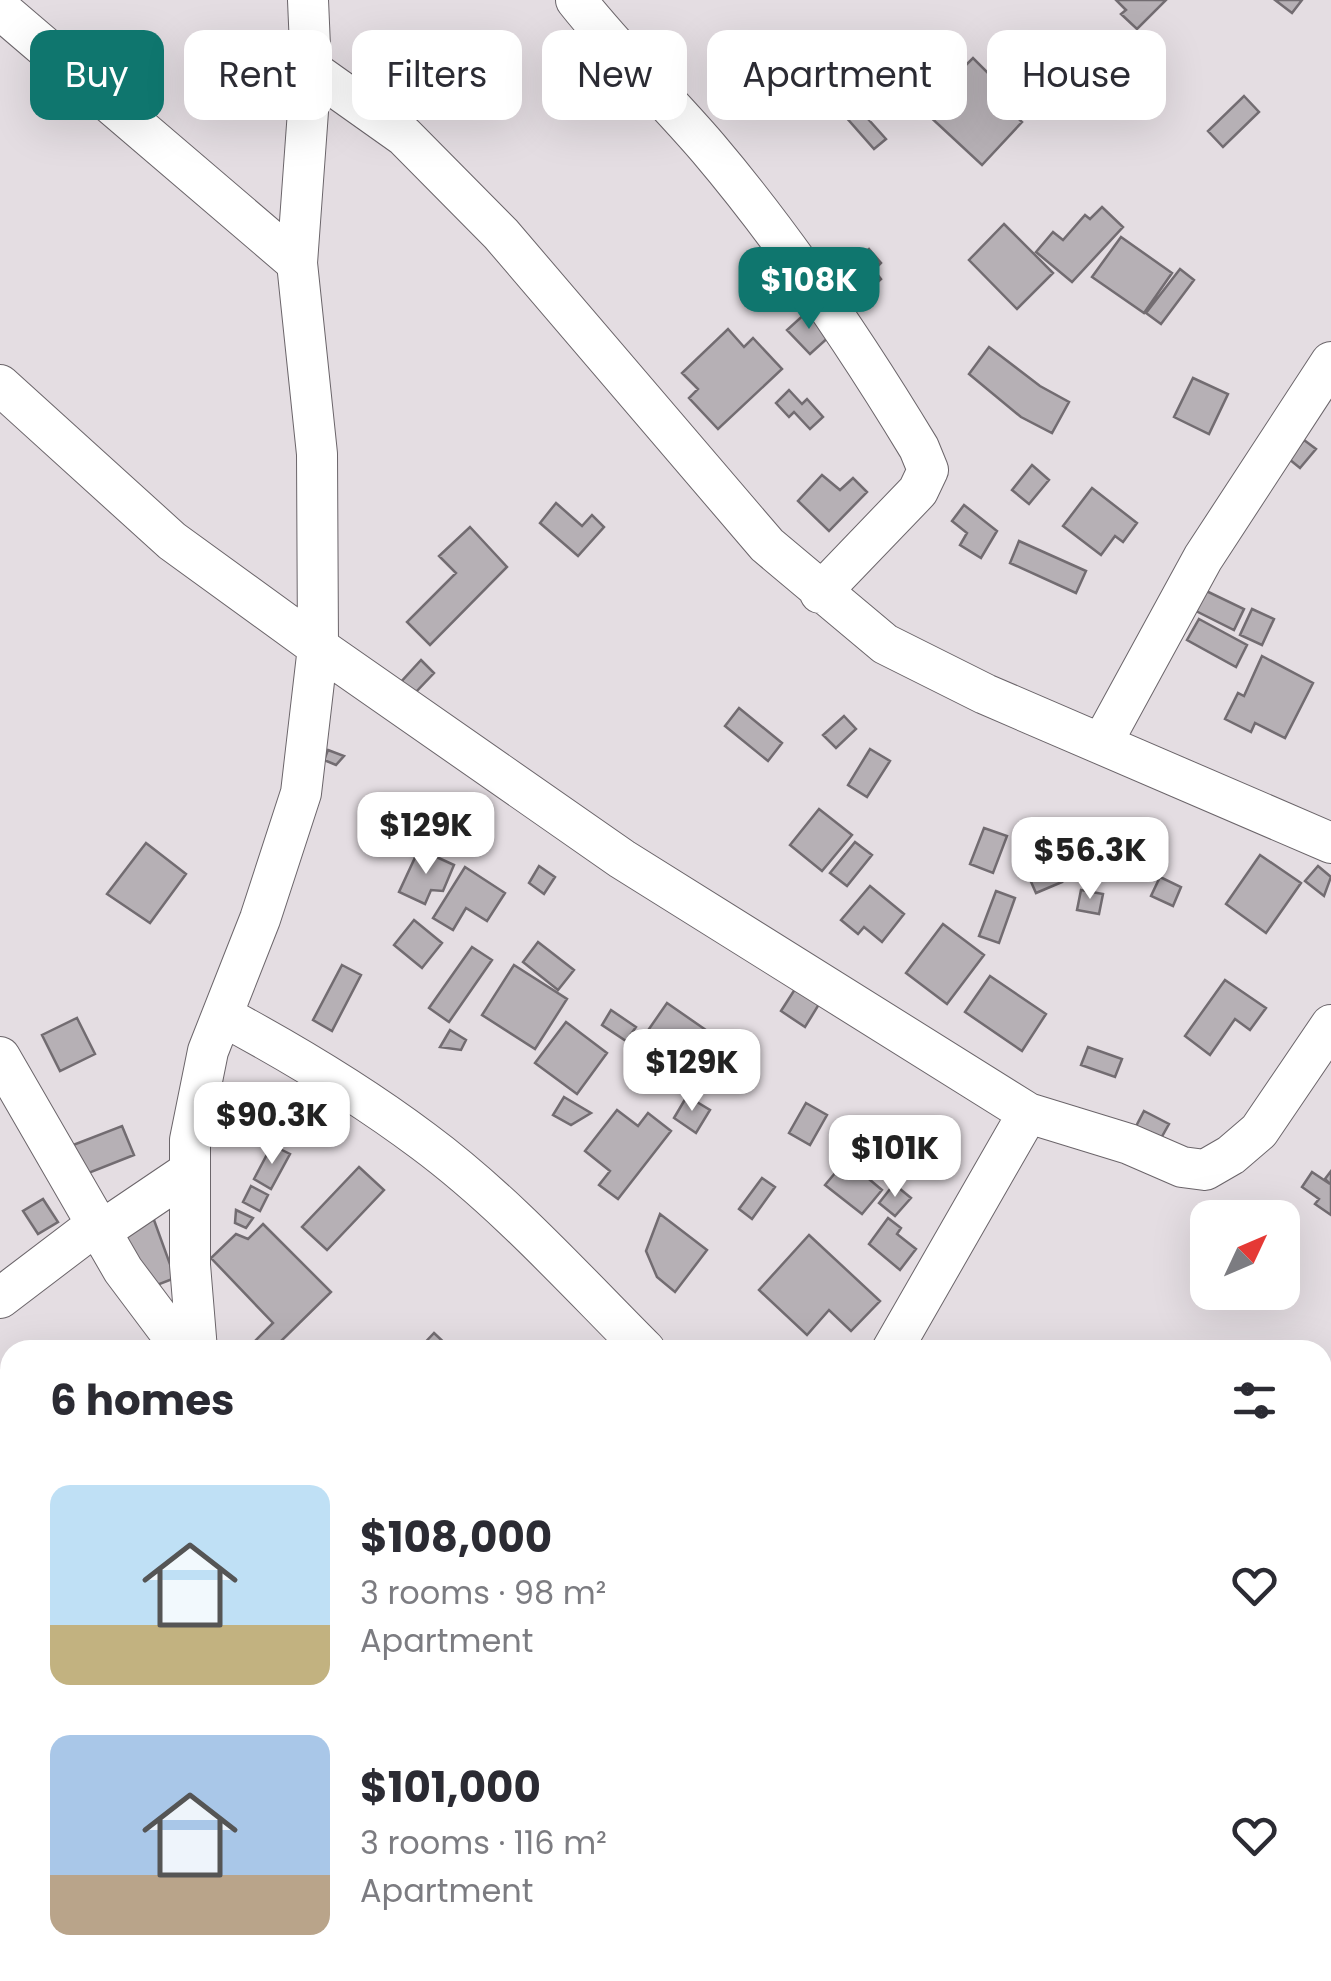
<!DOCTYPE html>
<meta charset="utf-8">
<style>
:root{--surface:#fff;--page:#f7f7f7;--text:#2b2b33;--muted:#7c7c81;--accent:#0f766e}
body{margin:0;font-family:Poppins,sans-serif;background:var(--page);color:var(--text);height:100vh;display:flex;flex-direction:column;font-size:38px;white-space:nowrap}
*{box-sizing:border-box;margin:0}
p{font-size:32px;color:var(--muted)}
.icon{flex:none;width:55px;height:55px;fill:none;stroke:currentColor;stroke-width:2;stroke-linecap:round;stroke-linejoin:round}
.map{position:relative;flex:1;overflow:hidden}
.sheet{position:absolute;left:0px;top:1340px;width:1332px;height:642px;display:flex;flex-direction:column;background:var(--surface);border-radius:30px 30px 0 0;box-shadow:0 10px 40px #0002}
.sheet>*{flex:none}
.guide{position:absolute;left:30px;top:30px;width:1272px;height:90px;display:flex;gap:20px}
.needle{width:65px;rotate:46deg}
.buttons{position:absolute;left:1190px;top:1200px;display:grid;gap:20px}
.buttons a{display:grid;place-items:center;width:110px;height:110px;border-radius:20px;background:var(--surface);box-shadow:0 10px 40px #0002;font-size:50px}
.price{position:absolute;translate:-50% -85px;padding:0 22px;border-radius:20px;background:#fff;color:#222;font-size:32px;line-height:65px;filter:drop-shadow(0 2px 5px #0008)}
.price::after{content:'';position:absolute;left:50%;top:60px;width:30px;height:22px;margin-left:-15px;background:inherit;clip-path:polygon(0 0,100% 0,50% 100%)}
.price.current{background:var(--accent);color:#fff}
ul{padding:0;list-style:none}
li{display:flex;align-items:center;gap:30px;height:250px;padding:0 50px}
li span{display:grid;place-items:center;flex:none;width:280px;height:200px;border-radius:20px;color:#555}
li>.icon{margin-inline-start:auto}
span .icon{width:120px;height:120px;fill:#fffc;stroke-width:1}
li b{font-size:42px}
h2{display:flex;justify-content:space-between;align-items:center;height:120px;padding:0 50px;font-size:42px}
.tag{padding:0 35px;border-radius:20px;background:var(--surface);box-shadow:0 10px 40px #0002;font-size:35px;line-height:90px}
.tag.current{background:var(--accent);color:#fff}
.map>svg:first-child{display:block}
.building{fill:#b6b0b5;stroke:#726c71;stroke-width:2.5}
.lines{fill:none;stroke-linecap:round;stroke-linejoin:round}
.street-casing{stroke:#6b656a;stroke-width:42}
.street{stroke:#fff;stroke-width:40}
</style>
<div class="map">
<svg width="1331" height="1981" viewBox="0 0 1331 1981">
<rect width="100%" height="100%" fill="#e4dde2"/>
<path class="building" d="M1116,0h50l-29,29 -16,-15 5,-4z
M1275,0h27l-10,13z
M939,43l25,24 9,-9 29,29 -8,8 28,27 -40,43 -57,-53 -6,6 -25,-25z
M879,85l12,13 -22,22 17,19 -12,10 -29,-33z
M1244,96l15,16 -36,35 -15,-16z
M1102,207l21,20 -51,55 -36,-30 17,-20 10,8 22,-25 5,4z
M1004,224l49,49 -36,36 -48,-49z
M1121,237l51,36 -28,40 -52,-36z
M869,249l12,14 -7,7 7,9 -30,27 -21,-24z
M765,258l18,18 -18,18 -18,-19z
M1180,269l14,11 -33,44 -15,-11z
M808,311l23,24 -21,19 -23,-24z
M728,329l16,18 9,-9 29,31 -64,60 -29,-31 9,-9 -16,-16z
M989,347l51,39 29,16 -17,31 -31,-16 -52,-43z
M1193,378l35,16 -19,40 -35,-17z
M789,390l13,14 5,-5 16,18 -13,12 -16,-17 -5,5 -13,-14z
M1304,440l12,9 -16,19 -11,-9z
M1032,465l17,15 -20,24 -17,-14z
M822,475l18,15 13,-12 14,14 -38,39 -31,-30z
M1092,488l45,35 -14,19 -8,-6 -14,19 -38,-29z
M556,503l26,23 10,-11 12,12 -26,29 -38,-33z
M964,505l33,26 -16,27 -21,-13 7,-12 -15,-12z
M470,527l37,40 -77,78 -23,-23 49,-49 -17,-17z
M1019,541l67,30 -10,22 -66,-30z
M1198,587l46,22 -10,21 -46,-23z
M1252,609l22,10 -12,26 -22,-10z
M1199,619l48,26 -11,22 -49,-27z
M1262,656l51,27 -28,55 -30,-15 -4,9 -26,-13 13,-26 6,3z
M421,660l13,13 -21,22 -13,-12z
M739,708l43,35 -14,18 -43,-35z
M844,716l12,13 -20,19 -13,-13z
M870,749l20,12 -23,36 -19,-12z
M328,750l16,6 -8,9 -12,-5z
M819,809l33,26 -30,36 -32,-26z
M984,828l23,8 -14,37 -23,-9z
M855,842l17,13 -25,31 -17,-13z
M146,843l40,31 -36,49 -43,-29z
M419,849l35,16 -11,26 -12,-1 -6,14 -26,-12z
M1260,855l41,28 -35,50 -40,-29z
M1054,864l8,18 -26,11 -8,-18z
M539,866l16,11 -11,17 -15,-11z
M1318,866l13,11 -7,19 -19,-15z
M465,867l40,26 -18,28 -21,-13 -13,22 -20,-12z
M1160,877l21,10 -8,19 -22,-10z
M870,886l34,28 -22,28 -18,-15 -6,7 -17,-14z
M1081,890l22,4 -4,20 -22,-4z
M996,891l19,7 -16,45 -20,-7z
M414,920l28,23 -20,25 -28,-23z
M943,924l41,31 -37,49 -41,-31z
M538,942l36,28 -16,20 -35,-28z
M472,947l20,13 -43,62 -20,-14z
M342,965l19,10 -29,56 -19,-11z
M514,965l53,34 -32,50 -53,-34z
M990,976l56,38 -24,37 -57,-39z
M1225,980l41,28 -16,22 -15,-11 -25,36 -25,-19z
M797,986l24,15 -16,26 -24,-16z
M667,1003l49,34 -28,39 -48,-34z
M611,1010l25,17 -10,14 -24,-16z
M77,1018l18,36 -35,17 -18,-36z
M566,1022l41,31 -30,41 -42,-31z
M450,1030l16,10 -5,10 -21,-3z
M717,1043l23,17 -17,24 -24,-18z
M1088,1047l34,12 -7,18 -34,-12z
M687,1096l23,14 -14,23 -22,-15z
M564,1097l27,16 -20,12 -18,-10z
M806,1103l21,12 -17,30 -21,-12z
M617,1110l21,16 10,-13 23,18 -53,68 -19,-14 11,-14 -25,-20z
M1144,1111l25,13 -13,23 -24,-13z
M122,1126l12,29 -53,21 -13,-29z
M272,1145l18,9 -19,35 -17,-10z
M851,1154l17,14 -5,6 19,16 -20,24 -37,-29z
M359,1167l25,23 -57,60 -25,-23z
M1331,1171v44l-16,-11 4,-5 -17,-12 10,-15 18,12 -5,-5z
M762,1178l13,9 -23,32 -13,-10z
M894,1184l17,14 -16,18 -16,-13z
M251,1186l17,9 -8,16 -17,-9z
M43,1199l15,23 -20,12 -15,-23z
M150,1209l25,69 -36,14 -26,-69z
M236,1210l17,8 -7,10 -11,-5z
M660,1214l47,36 -32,42 -18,-15 -11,-26z
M888,1218l13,10 -4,6 19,15 -16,21 -31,-26z
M263,1224l68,68 -59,58h-26l27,-27 -62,-65 25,-24 12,5z
M809,1235l71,66 -29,30 -22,-21 -22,25 -48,-45z
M434,1333l18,17h-34z
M2,1371l8,8v66l-10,10z
M10,1787v46l-10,-13v-25z
M171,1972h65l5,9h-66z
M481,1972h41l3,9h-41z
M601,1972h17l8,9h-17z
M887,1972h63l-10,9h-46z"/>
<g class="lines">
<defs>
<path id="street" d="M576,0c41,52 89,98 132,148 79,93 148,196 211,300l9,22 -10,21 -98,102
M0,9l297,254
M311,70l93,66 97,98 266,311 118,99 100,50 346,149
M0,385l172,156 146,106 304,212 406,254 101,31 53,23 23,3 26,-15 28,-24 72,-106
M1102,743l101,-185 128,-196
M223,1016c69,37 136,77 200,125 81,60 151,138 222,209
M0,1057l123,213 60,80
M0,1298l100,-76 13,1 74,-50
M197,1350l-7,-85v-125l18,-89 52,-132 41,-126 17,-146 -1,-193 -20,-191 14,-193 -3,-70
M892,1350l136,-237
M0,1727l10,-5
M1322,1905l9,-4
M0,1940l10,9
M32,1972l5,9
M363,1972l1,9
M868,1972l9,9
M1176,1981l17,-9"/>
</defs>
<use href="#street" class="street-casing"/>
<use href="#street" class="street"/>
</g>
</svg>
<div class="buttons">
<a><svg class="needle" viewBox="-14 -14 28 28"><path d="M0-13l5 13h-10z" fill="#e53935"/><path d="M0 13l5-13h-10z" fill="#7c7c81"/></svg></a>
</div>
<b class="price current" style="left:809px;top:332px">$108K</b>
<b class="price" style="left:426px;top:877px">$129K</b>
<b class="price" style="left:1090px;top:902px">$56.3K</b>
<b class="price" style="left:692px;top:1114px">$129K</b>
<b class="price" style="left:272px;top:1167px">$90.3K</b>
<b class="price" style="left:895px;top:1200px">$101K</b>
<div class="guide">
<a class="tag current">Buy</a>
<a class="tag">Rent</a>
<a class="tag">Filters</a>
<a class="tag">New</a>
<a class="tag">Apartment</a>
<a class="tag">House</a>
</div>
<section class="sheet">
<h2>6 homes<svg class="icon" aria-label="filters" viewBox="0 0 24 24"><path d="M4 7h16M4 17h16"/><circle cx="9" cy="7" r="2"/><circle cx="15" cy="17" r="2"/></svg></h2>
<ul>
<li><span style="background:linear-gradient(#bfe0f5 70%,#c2b280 0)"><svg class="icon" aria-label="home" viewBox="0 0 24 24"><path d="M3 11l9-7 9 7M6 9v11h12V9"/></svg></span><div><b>$108,000</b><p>3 rooms · 98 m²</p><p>Apartment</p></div><svg class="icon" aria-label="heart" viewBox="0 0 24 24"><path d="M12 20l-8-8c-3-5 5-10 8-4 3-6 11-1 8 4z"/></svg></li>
<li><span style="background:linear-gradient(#a9c7e8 70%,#b9a48a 0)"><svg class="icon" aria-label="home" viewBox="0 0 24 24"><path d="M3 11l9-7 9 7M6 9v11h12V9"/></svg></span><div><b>$101,000</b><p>3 rooms · 116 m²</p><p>Apartment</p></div><svg class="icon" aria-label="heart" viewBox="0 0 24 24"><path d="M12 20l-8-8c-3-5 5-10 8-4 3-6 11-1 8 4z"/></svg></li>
</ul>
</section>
</div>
